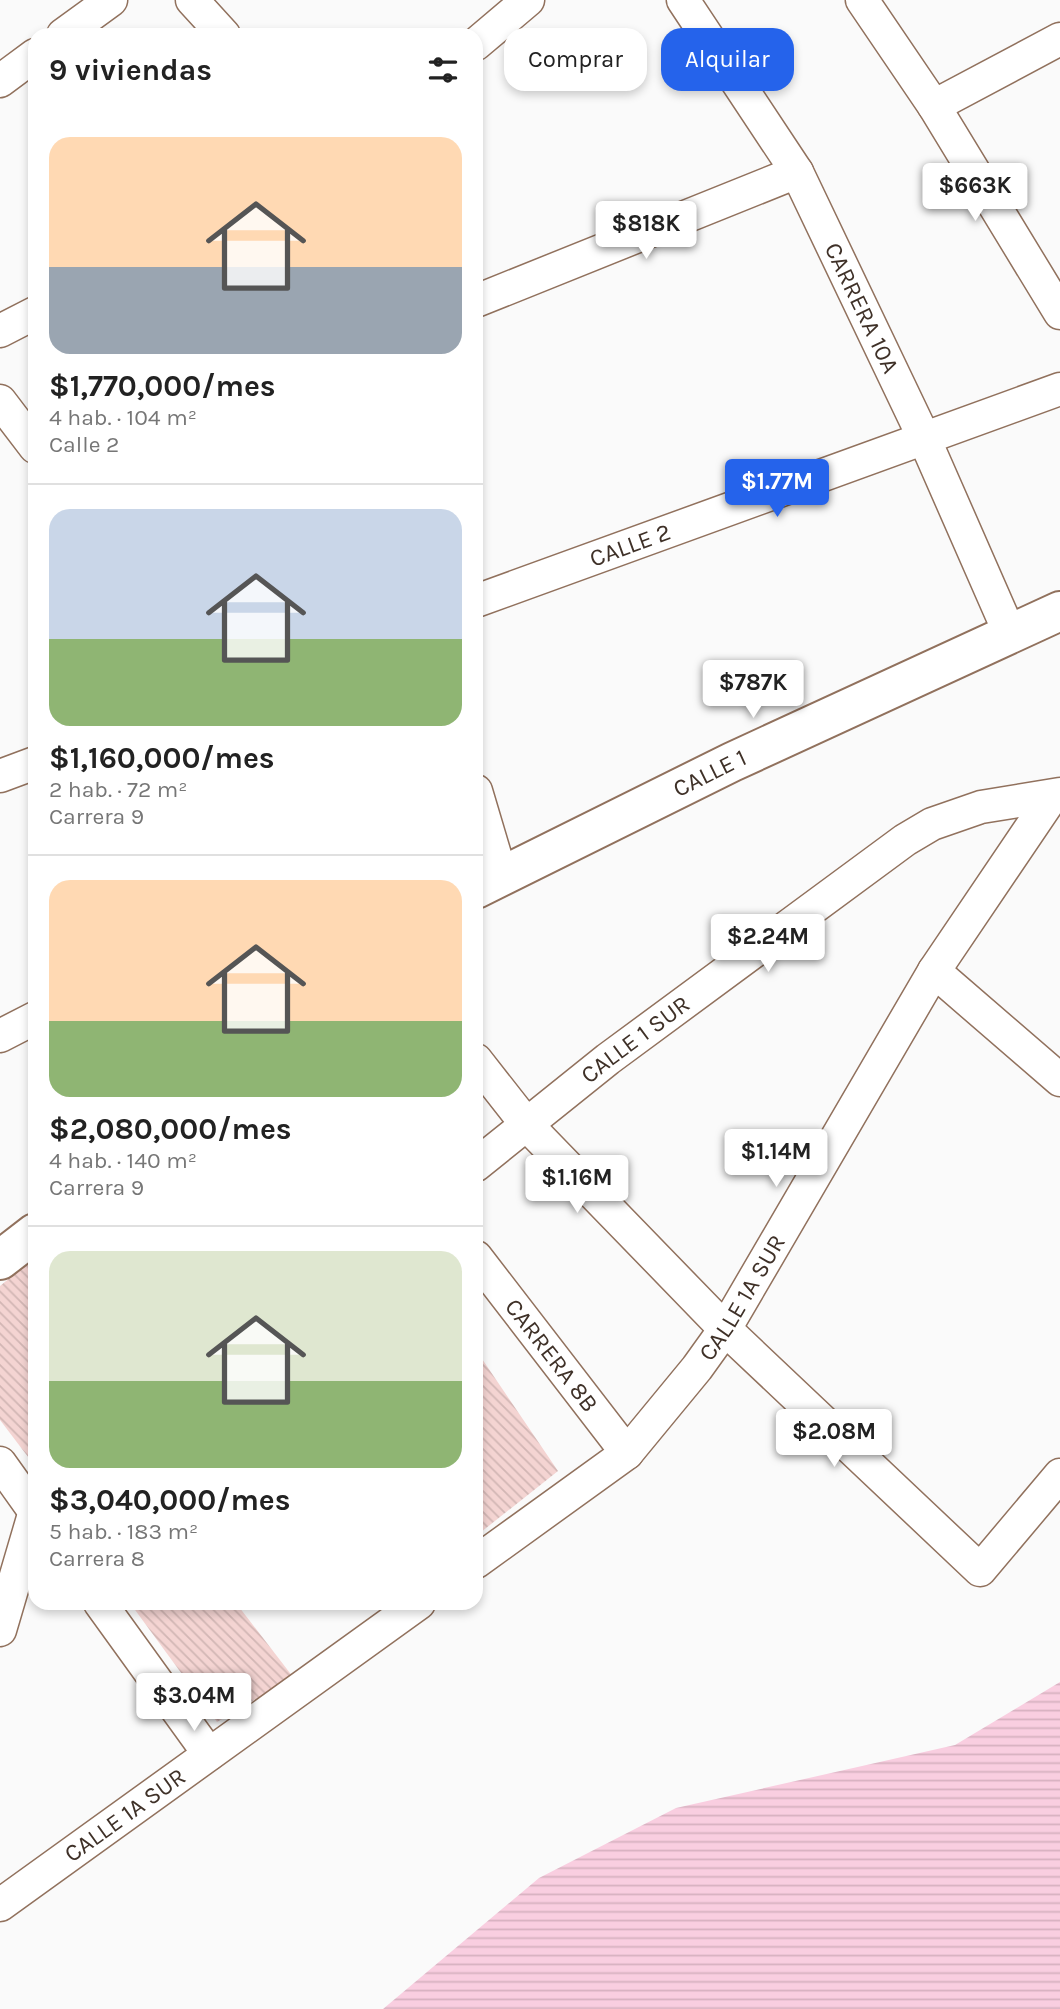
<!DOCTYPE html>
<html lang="es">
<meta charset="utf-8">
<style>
:root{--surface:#fff;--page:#f6f6f6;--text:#222;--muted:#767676;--line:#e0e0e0;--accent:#2563eb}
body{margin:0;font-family:Karla,sans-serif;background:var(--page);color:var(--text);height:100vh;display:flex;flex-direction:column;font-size:26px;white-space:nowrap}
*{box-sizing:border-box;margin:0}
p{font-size:23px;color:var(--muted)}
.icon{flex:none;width:38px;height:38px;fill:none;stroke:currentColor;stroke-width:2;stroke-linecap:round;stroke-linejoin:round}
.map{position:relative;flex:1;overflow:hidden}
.panel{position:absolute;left:28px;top:28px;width:455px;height:1582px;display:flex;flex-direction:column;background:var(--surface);border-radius:21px;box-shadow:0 4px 10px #0003}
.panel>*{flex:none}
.hud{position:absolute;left:504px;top:28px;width:450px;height:63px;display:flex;gap:14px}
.price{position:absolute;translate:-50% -60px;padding:0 16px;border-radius:7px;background:#fff;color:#222;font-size:23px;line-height:46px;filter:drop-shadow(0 2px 4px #0008)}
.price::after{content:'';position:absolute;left:50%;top:42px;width:21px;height:16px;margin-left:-10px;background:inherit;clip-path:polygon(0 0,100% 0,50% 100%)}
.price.current{background:var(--accent);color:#fff}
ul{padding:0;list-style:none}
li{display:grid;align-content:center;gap:14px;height:371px;padding:0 21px}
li+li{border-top:2px solid var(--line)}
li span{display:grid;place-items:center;height:217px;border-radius:21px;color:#555}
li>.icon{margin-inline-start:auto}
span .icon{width:126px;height:126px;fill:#fffc;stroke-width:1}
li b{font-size:30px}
h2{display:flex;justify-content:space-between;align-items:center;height:84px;padding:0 21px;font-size:30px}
.tag{padding:0 24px;border-radius:21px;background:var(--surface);box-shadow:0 4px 10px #0003;font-size:24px;line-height:63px}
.tag.current{background:var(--accent);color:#fff}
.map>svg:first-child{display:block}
.water{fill:url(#water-rules)}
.building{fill:url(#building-back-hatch)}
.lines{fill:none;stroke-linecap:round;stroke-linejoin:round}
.street-casing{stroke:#91715d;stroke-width:35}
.secondary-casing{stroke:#91715d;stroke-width:42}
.street{stroke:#fff;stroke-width:32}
.secondary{stroke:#fff;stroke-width:38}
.labels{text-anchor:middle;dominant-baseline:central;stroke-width:6;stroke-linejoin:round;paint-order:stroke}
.street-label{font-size:24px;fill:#3f3128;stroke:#fafafa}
</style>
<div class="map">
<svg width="1060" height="2009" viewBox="0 0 1060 2009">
<defs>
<pattern id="water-rules" width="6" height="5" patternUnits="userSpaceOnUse" patternTransform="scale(1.75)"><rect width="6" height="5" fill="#f9cee0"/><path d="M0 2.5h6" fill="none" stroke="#d6b1c0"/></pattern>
<pattern id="building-back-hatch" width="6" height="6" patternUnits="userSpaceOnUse" patternTransform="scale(1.75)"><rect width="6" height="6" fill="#f4d4d2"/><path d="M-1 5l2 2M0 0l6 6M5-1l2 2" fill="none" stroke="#d2b6b4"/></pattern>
</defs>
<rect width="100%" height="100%" fill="#fafafa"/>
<path class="water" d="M1060,1682v327h-677l156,-131 137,-70 279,-63z"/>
<path class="building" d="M35,1257v209l-35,-46v-134z
M476,1350l82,121 -82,65z
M130,1603h106l57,74 -76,45z"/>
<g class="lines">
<defs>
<g id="street">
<path d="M192,0l32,35"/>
<path id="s1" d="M683,0l114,172 127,266 86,196"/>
<path d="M862,0l72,106 126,207"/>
<path d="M63,35l48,-35"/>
<path d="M476,44l52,-44"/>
<path d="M0,81l35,-26"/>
<path d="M934,106l126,-67"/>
<path d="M476,301l321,-129"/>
<path d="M0,331l35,-18"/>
<path d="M0,401l35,46"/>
<path id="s2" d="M476,601l584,-212"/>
<path d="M0,776l35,-13"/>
<path d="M476,791l25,84"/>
<path d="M934,971l126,109"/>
<path d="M0,1036l35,-18"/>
<path d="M476,1060l51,65 198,204 255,241 80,-95"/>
<path id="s3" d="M476,1165l132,-106 297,-219 27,-16 49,-17 79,-13"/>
<path id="s4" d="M476,1257l151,196"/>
<path d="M0,1463l35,49"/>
<path id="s5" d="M476,1562l151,-109 70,-85 28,-39 209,-358 117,-173"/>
<path d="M100,1603l109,151"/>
<path d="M0,1630l35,-119"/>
<path id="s6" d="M0,1905l419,-302"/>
</g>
<g id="secondary">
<path id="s7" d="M476,889l256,-127 328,-151"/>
<path d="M0,1260l35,-27"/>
</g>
</defs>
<use href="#street" class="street-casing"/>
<use href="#secondary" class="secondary-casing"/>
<use href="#street" class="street"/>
<use href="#secondary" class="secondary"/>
</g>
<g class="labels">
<g class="street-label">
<text stroke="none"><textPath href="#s1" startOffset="357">CARRERA 10A</textPath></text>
<text stroke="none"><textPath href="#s2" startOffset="164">CALLE 2</textPath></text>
<text stroke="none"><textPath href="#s7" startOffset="261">CALLE 1</textPath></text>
<text stroke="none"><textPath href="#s3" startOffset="203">CALLE 1 SUR</textPath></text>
<text stroke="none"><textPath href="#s5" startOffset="380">CALLE 1A SUR</textPath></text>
<text stroke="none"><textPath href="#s4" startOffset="124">CARRERA 8B</textPath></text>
<text stroke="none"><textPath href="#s6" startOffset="154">CALLE 1A SUR</textPath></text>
</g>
</g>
</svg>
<b class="price" style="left:975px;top:223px">$663K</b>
<b class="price" style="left:646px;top:261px">$818K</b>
<b class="price current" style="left:777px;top:519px">$1.77M</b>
<b class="price" style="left:753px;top:720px">$787K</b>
<b class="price" style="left:768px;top:974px">$2.24M</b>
<b class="price" style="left:776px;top:1189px">$1.14M</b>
<b class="price" style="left:577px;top:1215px">$1.16M</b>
<b class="price" style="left:834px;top:1469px">$2.08M</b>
<b class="price" style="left:194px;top:1733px">$3.04M</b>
<div class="hud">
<a class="tag">Comprar</a>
<a class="tag current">Alquilar</a>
</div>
<section class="panel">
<h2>9 viviendas<svg class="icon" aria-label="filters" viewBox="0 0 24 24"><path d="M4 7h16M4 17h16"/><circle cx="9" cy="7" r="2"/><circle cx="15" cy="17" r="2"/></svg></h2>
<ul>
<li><span style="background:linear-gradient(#ffd9b3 60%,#9aa5b1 0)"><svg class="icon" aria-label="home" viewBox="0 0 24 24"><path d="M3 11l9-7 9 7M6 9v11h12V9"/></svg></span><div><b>$1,770,000/mes</b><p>4 hab. · 104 m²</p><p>Calle 2</p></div></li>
<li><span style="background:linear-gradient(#c9d6e8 60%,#8fb573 0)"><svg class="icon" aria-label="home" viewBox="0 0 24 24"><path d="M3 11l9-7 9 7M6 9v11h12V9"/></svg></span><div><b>$1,160,000/mes</b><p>2 hab. · 72 m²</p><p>Carrera 9</p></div></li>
<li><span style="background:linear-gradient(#ffd9b3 65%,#8fb573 0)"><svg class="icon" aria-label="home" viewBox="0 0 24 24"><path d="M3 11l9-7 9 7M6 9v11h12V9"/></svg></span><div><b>$2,080,000/mes</b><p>4 hab. · 140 m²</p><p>Carrera 9</p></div></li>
<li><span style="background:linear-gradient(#dfe7d0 60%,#8fb573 0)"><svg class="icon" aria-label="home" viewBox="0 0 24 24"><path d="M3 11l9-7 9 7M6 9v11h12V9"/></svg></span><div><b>$3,040,000/mes</b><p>5 hab. · 183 m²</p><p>Carrera 8</p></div></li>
</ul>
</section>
</div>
